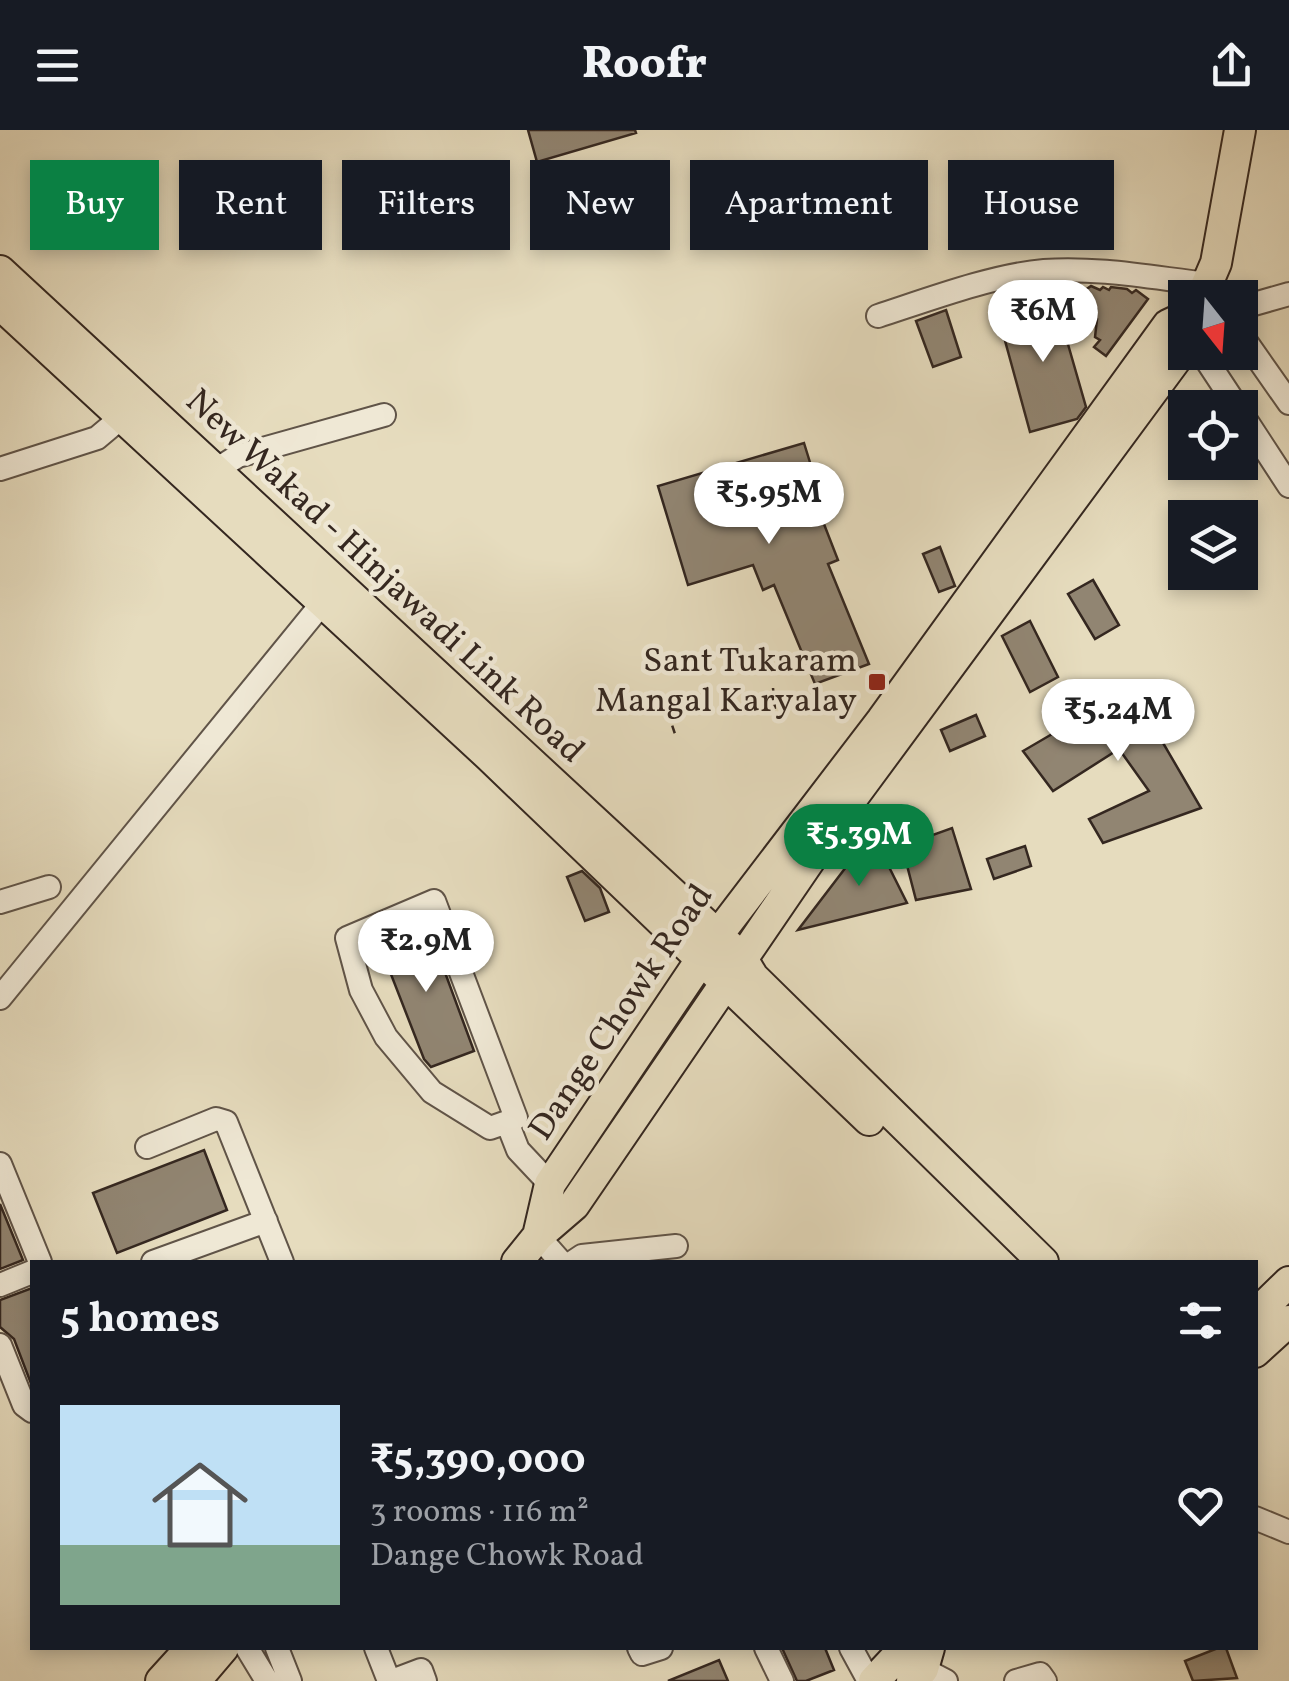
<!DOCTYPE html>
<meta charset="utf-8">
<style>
:root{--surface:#171b24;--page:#20242c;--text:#f1f3f6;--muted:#9ea1a6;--line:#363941;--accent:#0b8043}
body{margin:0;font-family:Vollkorn,serif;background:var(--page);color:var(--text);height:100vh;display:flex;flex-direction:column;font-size:38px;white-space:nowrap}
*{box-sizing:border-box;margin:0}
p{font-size:32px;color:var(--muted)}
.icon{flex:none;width:55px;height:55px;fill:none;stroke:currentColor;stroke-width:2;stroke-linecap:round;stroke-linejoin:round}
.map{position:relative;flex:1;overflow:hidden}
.details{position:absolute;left:30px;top:1130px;width:1228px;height:390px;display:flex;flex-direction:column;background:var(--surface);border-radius:0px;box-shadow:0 5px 15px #0003}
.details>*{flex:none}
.top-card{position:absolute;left:30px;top:30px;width:1230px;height:90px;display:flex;gap:20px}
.needle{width:65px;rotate:163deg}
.fabs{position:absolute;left:1168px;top:150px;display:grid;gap:20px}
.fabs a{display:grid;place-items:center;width:90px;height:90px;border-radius:0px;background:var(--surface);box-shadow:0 5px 15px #0003;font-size:50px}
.price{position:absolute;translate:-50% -85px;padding:0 22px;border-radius:35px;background:#fff;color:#222;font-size:32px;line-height:65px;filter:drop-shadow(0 2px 5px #0008)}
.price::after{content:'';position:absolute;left:50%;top:60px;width:30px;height:22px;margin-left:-15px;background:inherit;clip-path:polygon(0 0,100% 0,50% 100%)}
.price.on{background:var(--accent);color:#fff}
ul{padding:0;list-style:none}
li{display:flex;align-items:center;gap:30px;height:250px;padding:0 30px}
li+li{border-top:2px solid var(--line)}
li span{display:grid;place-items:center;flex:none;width:280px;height:200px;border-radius:0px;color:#555}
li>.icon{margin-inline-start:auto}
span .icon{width:120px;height:120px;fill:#fffc;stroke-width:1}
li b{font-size:42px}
h2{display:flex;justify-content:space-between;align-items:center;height:120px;padding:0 30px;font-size:42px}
.pill{padding:0 35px;border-radius:0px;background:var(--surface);box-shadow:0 5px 15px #0003;font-size:35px;line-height:90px}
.pill.on{background:var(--accent);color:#fff}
header{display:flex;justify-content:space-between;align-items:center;height:130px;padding:0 30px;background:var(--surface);font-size:45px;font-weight:800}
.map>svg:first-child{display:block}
.building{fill:#918572;stroke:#342720;stroke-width:2.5}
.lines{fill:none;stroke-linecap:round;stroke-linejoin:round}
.minor-casing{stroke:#605448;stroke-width:26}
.major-casing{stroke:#342720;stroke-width:34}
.path{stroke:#342720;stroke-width:2.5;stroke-dasharray:8 5;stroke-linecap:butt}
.minor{stroke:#efe8d5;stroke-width:22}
.major{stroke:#e6dcbe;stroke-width:30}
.poi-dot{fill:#8f2418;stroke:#efe8d5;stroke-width:4}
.labels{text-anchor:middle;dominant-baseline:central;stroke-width:9;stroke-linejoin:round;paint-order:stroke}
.street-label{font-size:35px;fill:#342720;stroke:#efe8d5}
.poi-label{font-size:35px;fill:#342720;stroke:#efe8d5;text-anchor:end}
</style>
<header><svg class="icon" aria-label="menu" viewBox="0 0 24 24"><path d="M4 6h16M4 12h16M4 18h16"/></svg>Roofr<svg class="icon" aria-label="share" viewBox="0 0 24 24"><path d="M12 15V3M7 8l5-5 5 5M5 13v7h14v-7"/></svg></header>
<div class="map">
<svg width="1289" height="1551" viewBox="0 0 1289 1551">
<rect width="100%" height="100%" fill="#e6dcbe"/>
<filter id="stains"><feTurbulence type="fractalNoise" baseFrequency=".002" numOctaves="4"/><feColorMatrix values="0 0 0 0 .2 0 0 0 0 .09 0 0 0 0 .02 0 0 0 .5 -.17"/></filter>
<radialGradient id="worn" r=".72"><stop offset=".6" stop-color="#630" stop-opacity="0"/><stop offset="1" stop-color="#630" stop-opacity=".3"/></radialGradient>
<path class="building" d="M528,0h107l1,3 -99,29z
M1091,156l9,4 3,-3 6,3 2,-3 16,2 5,4 4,-3 12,9 -42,57 -12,-9 6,-7 -5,-3 2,-18 -6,-4 5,-6 -12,-8v-10z
M1055,169l31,108 -9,12 -47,13 -32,-117z
M946,180l15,47 -28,10 -17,-46z
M804,313l17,55 -6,3 23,59 -10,4 41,100 -54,20 -41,-99 -11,5 -10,-25 -65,20 -30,-99z
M940,417l15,39 -16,6 -16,-38z
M1093,450l26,45 -24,14 -27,-45z
M1030,491l28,56 -28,15 -28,-56z
M1131,558l70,120 -98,35 -14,-24 60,-28 -30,-42 -66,42 -30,-40z
M976,585l9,21 -35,15 -9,-21z
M952,698l19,61 -55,11 -14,-54z
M872,703l35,70 -109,27z
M1025,716l6,20 -37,13 -7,-20z
M582,741l18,17 9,24 -24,9 -18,-44z
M426,791l48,130 -43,16 -7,-8 -46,-118z
M204,1020l23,60 -110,43 -24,-60z
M0,1074l23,56 -23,9z
M32,1158v98l-18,-47 -14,-12v-27z
M782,1518h43l9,22 -28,11h-9z
M1218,1518h8l11,30 -44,3 -8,-20z
M719,1530l9,21h-60z"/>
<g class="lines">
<defs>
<path id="minor" d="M1240,178l49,-14
M878,186c49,-16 116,-41 166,-45 54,-4 110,7 164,13
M1240,203l49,70
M1201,222l37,56
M1240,281l49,75
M0,339l97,-31 25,-21
M214,341l24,-15 146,-41
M0,772l49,-15
M0,868l333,-408
M507,992l9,-4 -82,-217 -87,37 14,52 25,47 46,55 58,36 17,-6 11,28 32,34
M147,1017l69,-28 10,3 56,140
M0,1034l40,98
M538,1106l23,26
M153,1132l113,-41
M573,1132l9,-6 94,-10
M0,1155l32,-13
M0,1215l24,60 8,6
M1255,1388l34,14
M247,1518l20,33
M277,1518l13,33
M376,1518l13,33
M639,1518l3,6 19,-6
M766,1518l16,33
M851,1518l18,33
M923,1539l23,12
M392,1551l29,-11 4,11
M1016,1551l24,-7 5,7"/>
<path id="major" d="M0,141l741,686 12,20 290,285
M1201,168l15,-35 24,-133
M0,174l489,452 380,364
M538,1106l12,-52 167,-248 165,-216 286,-395 17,-8
M517,1132l21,-26 36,-31 276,-404 335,-454
M1255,1185l34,-33
M1255,1222l34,-31
M161,1551l30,-33
M195,1551l28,-33
M874,1551l30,-32 7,-1
M912,1551l11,-12 6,-21"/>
</defs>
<use href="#minor" class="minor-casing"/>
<use href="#major" class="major-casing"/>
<path class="path" d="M773,558l3,32
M664,571l11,33"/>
<use href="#minor" class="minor"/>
<use href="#major" class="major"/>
</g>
<rect class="poi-dot" x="867" y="542" width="20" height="20" rx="5"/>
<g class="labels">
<g class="street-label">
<text transform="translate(384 447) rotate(43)">New Wakad - Hinjawadi Link Road</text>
<text transform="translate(622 883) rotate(-56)">Dange Chowk Road</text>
</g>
<g class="poi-label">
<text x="857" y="532">Sant Tukaram<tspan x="857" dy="40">Mangal Karyalay</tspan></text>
</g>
</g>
<rect width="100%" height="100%" filter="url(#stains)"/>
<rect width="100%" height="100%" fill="url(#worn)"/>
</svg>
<div class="fabs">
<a><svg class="needle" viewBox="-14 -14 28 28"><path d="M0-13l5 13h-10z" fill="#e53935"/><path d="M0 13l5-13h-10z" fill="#9ea1a6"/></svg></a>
<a><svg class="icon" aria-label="locate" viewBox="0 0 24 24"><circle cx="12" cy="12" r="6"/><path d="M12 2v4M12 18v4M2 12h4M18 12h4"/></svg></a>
<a><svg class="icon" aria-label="layers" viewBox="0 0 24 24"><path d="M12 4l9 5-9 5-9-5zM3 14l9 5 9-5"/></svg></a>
</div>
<b class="price" style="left:1043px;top:235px">₹6M</b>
<b class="price" style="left:769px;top:417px">₹5.95M</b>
<b class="price" style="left:1118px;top:634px">₹5.24M</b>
<b class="price on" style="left:859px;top:759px">₹5.39M</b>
<b class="price" style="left:426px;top:865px">₹2.9M</b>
<div class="top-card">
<a class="pill on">Buy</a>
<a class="pill">Rent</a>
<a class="pill">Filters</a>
<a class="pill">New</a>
<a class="pill">Apartment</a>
<a class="pill">House</a>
</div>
<section class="details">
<h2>5 homes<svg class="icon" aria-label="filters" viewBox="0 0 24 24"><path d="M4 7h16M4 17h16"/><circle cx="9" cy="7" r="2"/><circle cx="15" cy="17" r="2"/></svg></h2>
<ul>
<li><span style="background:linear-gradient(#bfe0f5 70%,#7fa58c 0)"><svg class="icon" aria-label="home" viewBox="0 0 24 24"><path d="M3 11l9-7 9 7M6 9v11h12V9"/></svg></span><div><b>₹5,390,000</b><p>3 rooms · 116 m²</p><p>Dange Chowk Road</p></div><svg class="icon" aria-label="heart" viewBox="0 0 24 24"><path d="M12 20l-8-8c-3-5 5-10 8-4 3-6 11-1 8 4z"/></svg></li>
</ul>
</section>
</div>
